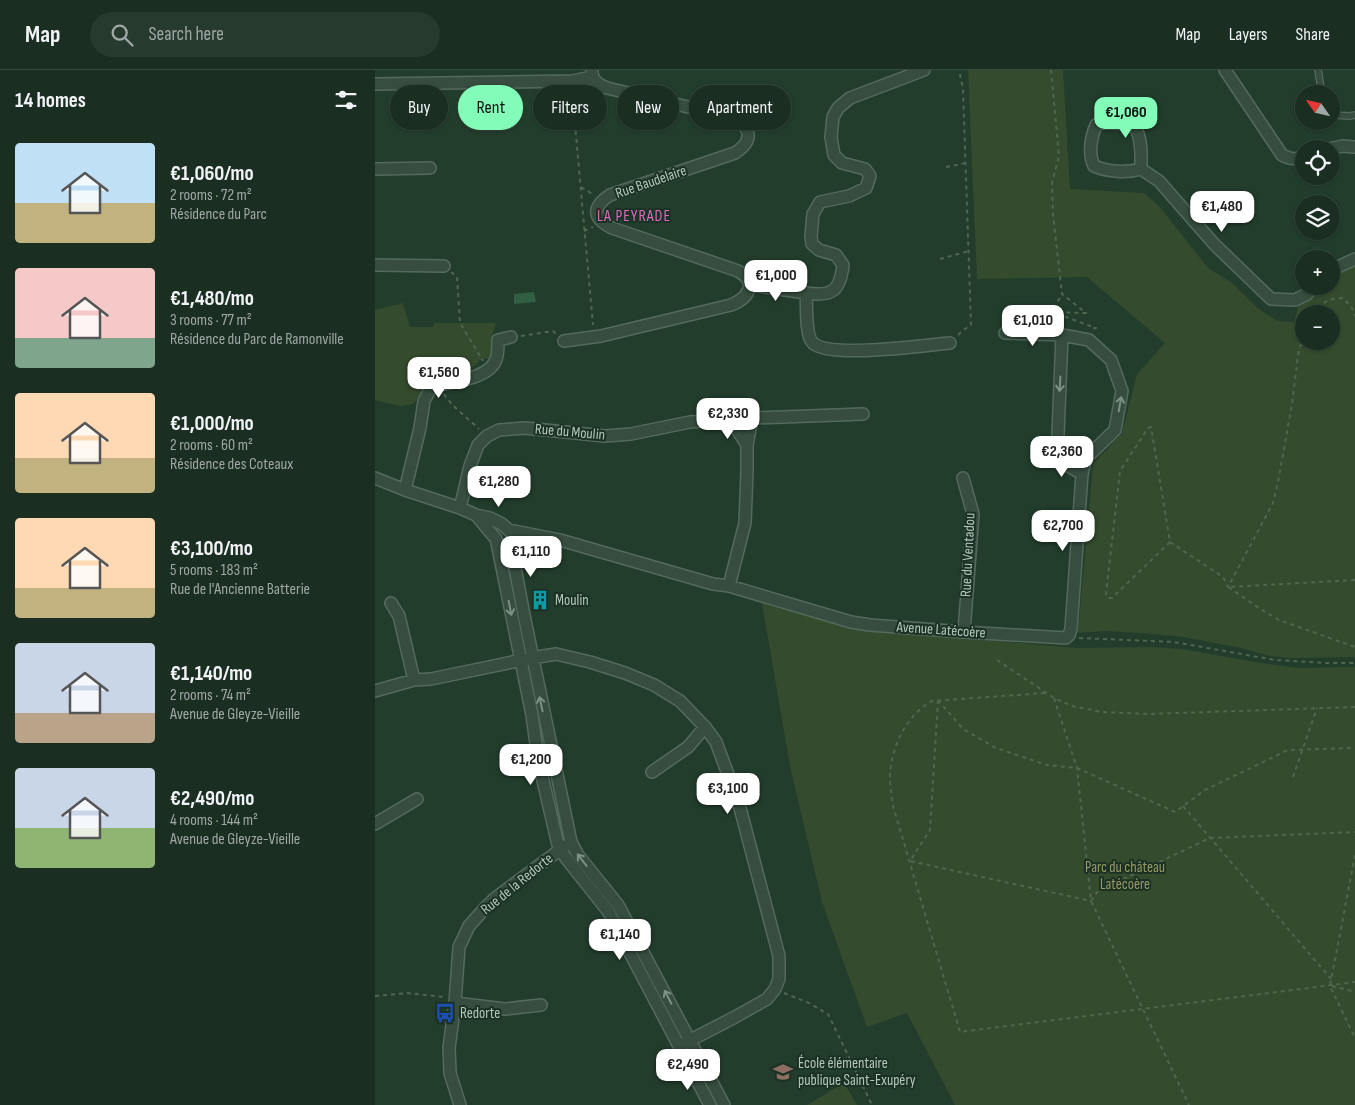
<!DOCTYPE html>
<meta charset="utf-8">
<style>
:root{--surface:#1a2e21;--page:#273a2e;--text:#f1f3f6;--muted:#9fa8a5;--line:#384a3f;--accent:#82fcb7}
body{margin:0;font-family:"Sofia Sans Condensed",sans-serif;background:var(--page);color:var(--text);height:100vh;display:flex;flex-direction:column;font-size:19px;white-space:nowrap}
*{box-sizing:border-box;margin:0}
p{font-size:16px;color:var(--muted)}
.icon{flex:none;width:28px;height:28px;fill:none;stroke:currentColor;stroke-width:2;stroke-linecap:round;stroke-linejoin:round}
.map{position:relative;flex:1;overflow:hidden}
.details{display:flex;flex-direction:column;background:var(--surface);width:375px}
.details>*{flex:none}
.guide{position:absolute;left:15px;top:15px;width:475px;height:45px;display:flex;gap:10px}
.needle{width:32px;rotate:304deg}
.fabs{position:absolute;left:920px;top:15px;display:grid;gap:10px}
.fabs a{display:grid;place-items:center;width:45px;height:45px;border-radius:50%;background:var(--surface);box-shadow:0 1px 4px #0004,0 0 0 1px var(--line);font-size:25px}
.price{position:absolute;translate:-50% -42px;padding:0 11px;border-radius:10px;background:#fff;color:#222;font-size:16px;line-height:32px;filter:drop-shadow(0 1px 2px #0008)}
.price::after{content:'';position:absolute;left:50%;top:30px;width:15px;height:11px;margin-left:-8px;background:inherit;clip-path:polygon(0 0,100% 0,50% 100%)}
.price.on{background:var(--accent);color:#111}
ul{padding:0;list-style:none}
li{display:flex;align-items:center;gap:15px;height:125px;padding:0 15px}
li span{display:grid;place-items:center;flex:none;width:140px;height:100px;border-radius:5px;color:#555}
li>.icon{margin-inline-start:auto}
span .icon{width:60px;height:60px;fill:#fffc;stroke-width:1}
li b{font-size:21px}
h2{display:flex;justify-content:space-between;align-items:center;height:60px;padding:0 15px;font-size:21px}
.chip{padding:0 18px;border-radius:22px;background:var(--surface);box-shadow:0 1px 4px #0004,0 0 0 1px var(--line);font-size:18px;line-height:45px}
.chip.on{background:var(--accent);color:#111}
header{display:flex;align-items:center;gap:30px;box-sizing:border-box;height:70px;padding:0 25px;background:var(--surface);border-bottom:1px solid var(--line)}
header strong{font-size:24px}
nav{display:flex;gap:28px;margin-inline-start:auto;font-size:18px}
.search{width:350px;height:45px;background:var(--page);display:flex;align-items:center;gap:12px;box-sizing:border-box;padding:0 18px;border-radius:28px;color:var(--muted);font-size:19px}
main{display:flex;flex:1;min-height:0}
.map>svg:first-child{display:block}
.green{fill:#354b2d;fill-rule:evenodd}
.water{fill:#305f42}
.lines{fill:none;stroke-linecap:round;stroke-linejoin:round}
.lane-casing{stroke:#546a5d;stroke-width:8}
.street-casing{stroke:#546a5d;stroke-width:14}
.path{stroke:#4f664f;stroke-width:2;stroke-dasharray:4 4;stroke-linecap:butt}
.lane{stroke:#364d3f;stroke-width:5.5}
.street{stroke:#364d3f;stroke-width:11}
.oneway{stroke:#7a9183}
.labels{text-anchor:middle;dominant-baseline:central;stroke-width:4;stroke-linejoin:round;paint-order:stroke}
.street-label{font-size:15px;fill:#b1c8bb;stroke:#1b3124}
.poi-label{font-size:15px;fill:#b1c8bb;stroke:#1b3124;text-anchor:start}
.park-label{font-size:15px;fill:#989a67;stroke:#1b3124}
.neighbourhood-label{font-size:16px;letter-spacing:1px;fill:#dd6cc0;stroke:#1b3124}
</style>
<header>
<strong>Map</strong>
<div class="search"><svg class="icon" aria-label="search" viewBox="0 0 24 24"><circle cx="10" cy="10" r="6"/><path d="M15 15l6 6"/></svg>Search here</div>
<nav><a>Map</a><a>Layers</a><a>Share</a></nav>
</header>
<main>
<section class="details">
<h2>14 homes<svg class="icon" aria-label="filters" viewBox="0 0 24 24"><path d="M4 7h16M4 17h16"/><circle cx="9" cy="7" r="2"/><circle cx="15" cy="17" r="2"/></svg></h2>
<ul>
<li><span style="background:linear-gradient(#bfe0f5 60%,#c2b280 0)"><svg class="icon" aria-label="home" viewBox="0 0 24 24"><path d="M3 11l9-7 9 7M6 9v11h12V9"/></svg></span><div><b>€1,060/mo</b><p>2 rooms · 72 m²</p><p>Résidence du Parc</p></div></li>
<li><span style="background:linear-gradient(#f6c9c9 70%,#7fa58c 0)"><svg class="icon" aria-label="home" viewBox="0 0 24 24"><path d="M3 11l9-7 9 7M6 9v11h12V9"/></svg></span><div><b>€1,480/mo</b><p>3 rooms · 77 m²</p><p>Résidence du Parc de Ramonville</p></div></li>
<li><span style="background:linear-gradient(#ffd9b3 65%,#c2b280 0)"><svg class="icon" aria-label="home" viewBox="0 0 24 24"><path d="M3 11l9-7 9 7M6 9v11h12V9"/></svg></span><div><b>€1,000/mo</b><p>2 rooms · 60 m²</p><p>Résidence des Coteaux</p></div></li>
<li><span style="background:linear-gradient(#ffd9b3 70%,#c2b280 0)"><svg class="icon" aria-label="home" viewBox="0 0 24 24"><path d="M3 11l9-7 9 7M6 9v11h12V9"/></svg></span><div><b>€3,100/mo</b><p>5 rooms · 183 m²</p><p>Rue de l'Ancienne Batterie</p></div></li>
<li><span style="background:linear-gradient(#c9d6e8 70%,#b9a48a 0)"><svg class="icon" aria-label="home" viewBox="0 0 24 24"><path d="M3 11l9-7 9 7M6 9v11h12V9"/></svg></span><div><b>€1,140/mo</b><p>2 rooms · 74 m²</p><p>Avenue de Gleyze-Vieille</p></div></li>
<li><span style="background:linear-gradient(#c9d6e8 60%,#8fb573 0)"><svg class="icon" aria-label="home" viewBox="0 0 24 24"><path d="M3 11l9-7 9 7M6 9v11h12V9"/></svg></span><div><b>€2,490/mo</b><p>4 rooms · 144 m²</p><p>Avenue de Gleyze-Vieille</p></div></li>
</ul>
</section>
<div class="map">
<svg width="980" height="1035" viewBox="0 0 980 1035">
<rect width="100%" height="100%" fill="#223d2c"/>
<path class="green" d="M593,0h95l7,119 74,4 15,13 50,63 22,13 29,28 18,11 16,1 4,-15 21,-21h12v-11l4,-3 20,-5v390l-66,1 -19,-2 -29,-8 -57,-11 -29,-3 -51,-3 -26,2 15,-169 29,-31 15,-59 28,-31 -78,-66 -110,2zM929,244h27v27h-27z
M28,233l7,24h23l1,-4h62l-4,13 2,21 -14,3 -16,16 -37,5 1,4 -15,19 -13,2 -25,-6v-90z
M387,533l82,23 45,6 187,16 76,-1 30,2 85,15 34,4 54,-1v438h-400l-48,-92 -40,14 -45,-125 -32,-136z
M469,1013l13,22h-50z"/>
<path class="water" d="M159,222l2,10 -22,2v-10z"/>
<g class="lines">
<defs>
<path id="lane" d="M943,0l4,24
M956,45l19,1 5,-1"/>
<path id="street" d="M549,0l-74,28 -12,10 -5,9 -2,20 3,18 8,8 23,6 5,7 -4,12 -17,8 -29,6 -7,12 -2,22 1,8 7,6 17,5 7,10c-3,26 -11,32 -37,28 1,11 -1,43 7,50 16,16 113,2 137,0
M850,0l57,85c8,4 13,5 22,2
M0,14l197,-3 20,-4
M727,53c9,0 20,-1 28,2 13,4 11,33 11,44 -14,4 -33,3 -47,-3 -6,-12 -3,-29 2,-41z
M953,79l15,-3 12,1
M0,99l55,-1
M766,99l18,12 55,63 57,55 24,1 12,-6 6,-8
M0,195l69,1
M956,200l24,-11
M375,215l56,8
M687,265l-5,124 25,15
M189,271l37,-5 130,-31c18,-7 27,-23 7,-34l-126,-43c-20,-10 -20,-21 -2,-33l125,-42c20,-13 16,-27 -4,-36l-124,-29c-9,-3 -16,-8 -15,-18
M356,350l16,25
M0,408l30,12 55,18 16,7 14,3 12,6 11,10 -1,18 12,63 47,227 7,13 40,50 106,200
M588,408l10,36 -9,118
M30,420l15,-62 4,-27 8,-15c20,-4 61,-7 65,-30 1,-5 1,-11 1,-16l13,-3
M85,438l10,-42 8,-21 9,-9 12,-6 26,-2 80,8 26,-2 59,-12 62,-4 111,-4
M101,445l20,24 1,4 35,172 6,44 20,86 2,5 9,12 39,49 102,194
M134,460l51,10 153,44 16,2 122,36 19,3 94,7 102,6 3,-3 2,-6 11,-155 4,-16 29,-28 7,-39 -11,-31 -22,-20 -27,-5 -57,-2
M354,516l16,-63 2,-52v-26l5,-27
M16,533l8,13 15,64
M0,621l39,-11 17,-1 101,-21 24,-4 34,8 35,11 29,12 26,16 25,26 11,15 23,62 40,152v23l-4,10 -8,10 -32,18 -56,29
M277,702l36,-25 17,-20
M0,754l42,-25
M80,933l50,6 36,-4
M85,1035l-10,-32 -1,-25 6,-45 4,-56 10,-21 16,-18 9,-9 71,-53"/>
</defs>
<use href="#lane" class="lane-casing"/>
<use href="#street" class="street-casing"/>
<path class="path" d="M676,0l8,86 -7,27 1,32 9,79 24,19 -34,-1 44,16 -5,1
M197,21l21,234
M571,97l20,-4
M206,117l13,8
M209,161l9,-4
M565,189l29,-8
M76,202l6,5 3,46 23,38
M937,244c11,-11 14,-15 30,-16l9,8 4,10
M676,254l1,-12 10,-18
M583,265l4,-4 9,-6 -8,-236 -4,-19
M146,266l32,-5 4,4
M69,324c7,12 25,25 35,35
M795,472l-58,56h-4l-2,-4 14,-123 28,-43 3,-1 19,115 53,35 5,10 45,-84 5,-21 14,-78 6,-49 6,-24
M980,510l-127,7 34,23 17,10 76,27
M704,568l95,4 101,18 52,3h28
M622,590l57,38 18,8 30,6 46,2 207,-7
M670,623l-113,8c-26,14 -42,48 -42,77 0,9 2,19 3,28l67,226 395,-50
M679,628l23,70 14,133 98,204
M563,630l25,29 33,19 51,17 30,3 98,44 30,-22 83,-40 67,-2
M563,630l-8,130 -20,31 181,40
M918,707l24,-69
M808,736l148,173
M980,785l-25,131 25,52
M716,831l7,-10 112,-53 145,-6
M957,916l23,6
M409,923l25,10 19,11 44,91
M0,926l32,-3 37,4"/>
<use href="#lane" class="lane"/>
<use href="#street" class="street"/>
</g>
<defs><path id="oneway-shaft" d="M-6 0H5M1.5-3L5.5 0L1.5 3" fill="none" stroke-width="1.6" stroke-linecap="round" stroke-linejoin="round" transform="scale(1.25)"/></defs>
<g class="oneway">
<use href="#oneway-shaft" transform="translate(685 314) rotate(93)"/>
<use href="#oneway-shaft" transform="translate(745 334) rotate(-80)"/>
<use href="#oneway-shaft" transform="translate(135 538) rotate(79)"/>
<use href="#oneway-shaft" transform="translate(166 634) rotate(-102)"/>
<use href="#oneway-shaft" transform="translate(207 790) rotate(-128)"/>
<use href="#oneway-shaft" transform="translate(293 927) rotate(-117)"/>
</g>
<defs>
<symbol id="building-bare" viewBox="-9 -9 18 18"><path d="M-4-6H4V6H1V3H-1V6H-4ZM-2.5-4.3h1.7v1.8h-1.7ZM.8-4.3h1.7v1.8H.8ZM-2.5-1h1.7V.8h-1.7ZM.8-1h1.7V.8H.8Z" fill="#0f9aa8" stroke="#1b3124" stroke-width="2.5" paint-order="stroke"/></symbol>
<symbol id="bus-bare" viewBox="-9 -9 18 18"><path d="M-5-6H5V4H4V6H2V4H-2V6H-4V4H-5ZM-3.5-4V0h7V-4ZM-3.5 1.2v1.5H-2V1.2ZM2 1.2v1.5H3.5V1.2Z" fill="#1a4fb4" stroke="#1b3124" stroke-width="2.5" paint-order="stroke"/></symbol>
<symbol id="school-bare" viewBox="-9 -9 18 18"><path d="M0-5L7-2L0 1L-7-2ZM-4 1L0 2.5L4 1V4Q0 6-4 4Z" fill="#8d6e63" stroke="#1b3124" stroke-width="2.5" paint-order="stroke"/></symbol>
</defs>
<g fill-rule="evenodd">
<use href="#building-bare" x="151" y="516" width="28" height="28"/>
<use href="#bus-bare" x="56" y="929" width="28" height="28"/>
<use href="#school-bare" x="394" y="988" width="28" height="28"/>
</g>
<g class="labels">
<g class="street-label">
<text transform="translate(276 112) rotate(-19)">Rue Baudelaire</text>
<text transform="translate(195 362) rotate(5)">Rue du Moulin</text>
<text transform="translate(593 485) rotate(-87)">Rue du Ventadou</text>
<text transform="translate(566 560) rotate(4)">Avenue Latécoère</text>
<text transform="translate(142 814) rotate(-39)">Rue de la Redorte</text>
</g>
<g class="poi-label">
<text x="180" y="530">Moulin</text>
<text x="85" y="943">Redorte</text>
<text x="423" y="993">École élémentaire<tspan x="423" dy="17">publique Saint-Exupéry</tspan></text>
</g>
<g class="park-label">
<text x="750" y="797">Parc du château<tspan x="750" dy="17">Latécoère</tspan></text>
</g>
<g class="neighbourhood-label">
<text x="259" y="146">LA PEYRADE</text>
</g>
</g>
</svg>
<div class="fabs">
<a><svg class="needle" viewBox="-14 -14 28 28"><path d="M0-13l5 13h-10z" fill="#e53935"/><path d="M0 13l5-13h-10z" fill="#9fa8a5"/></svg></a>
<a><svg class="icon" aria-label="locate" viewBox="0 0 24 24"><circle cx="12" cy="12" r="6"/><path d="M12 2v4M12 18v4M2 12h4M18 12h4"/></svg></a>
<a><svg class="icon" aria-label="layers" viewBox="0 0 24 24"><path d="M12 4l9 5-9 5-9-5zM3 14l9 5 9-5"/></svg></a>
<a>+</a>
<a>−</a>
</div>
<b class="price on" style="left:751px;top:69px">€1,060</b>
<b class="price" style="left:847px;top:163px">€1,480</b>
<b class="price" style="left:401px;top:232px">€1,000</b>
<b class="price" style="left:658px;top:277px">€1,010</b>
<b class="price" style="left:64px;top:329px">€1,560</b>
<b class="price" style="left:353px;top:370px">€2,330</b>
<b class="price" style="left:687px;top:408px">€2,360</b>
<b class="price" style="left:124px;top:438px">€1,280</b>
<b class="price" style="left:688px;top:482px">€2,700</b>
<b class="price" style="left:156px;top:508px">€1,110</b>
<b class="price" style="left:156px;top:716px">€1,200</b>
<b class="price" style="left:353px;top:745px">€3,100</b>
<b class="price" style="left:245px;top:891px">€1,140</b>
<b class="price" style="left:313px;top:1021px">€2,490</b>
<div class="guide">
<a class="chip">Buy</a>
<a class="chip on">Rent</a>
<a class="chip">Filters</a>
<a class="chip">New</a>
<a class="chip">Apartment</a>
</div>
</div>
</main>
